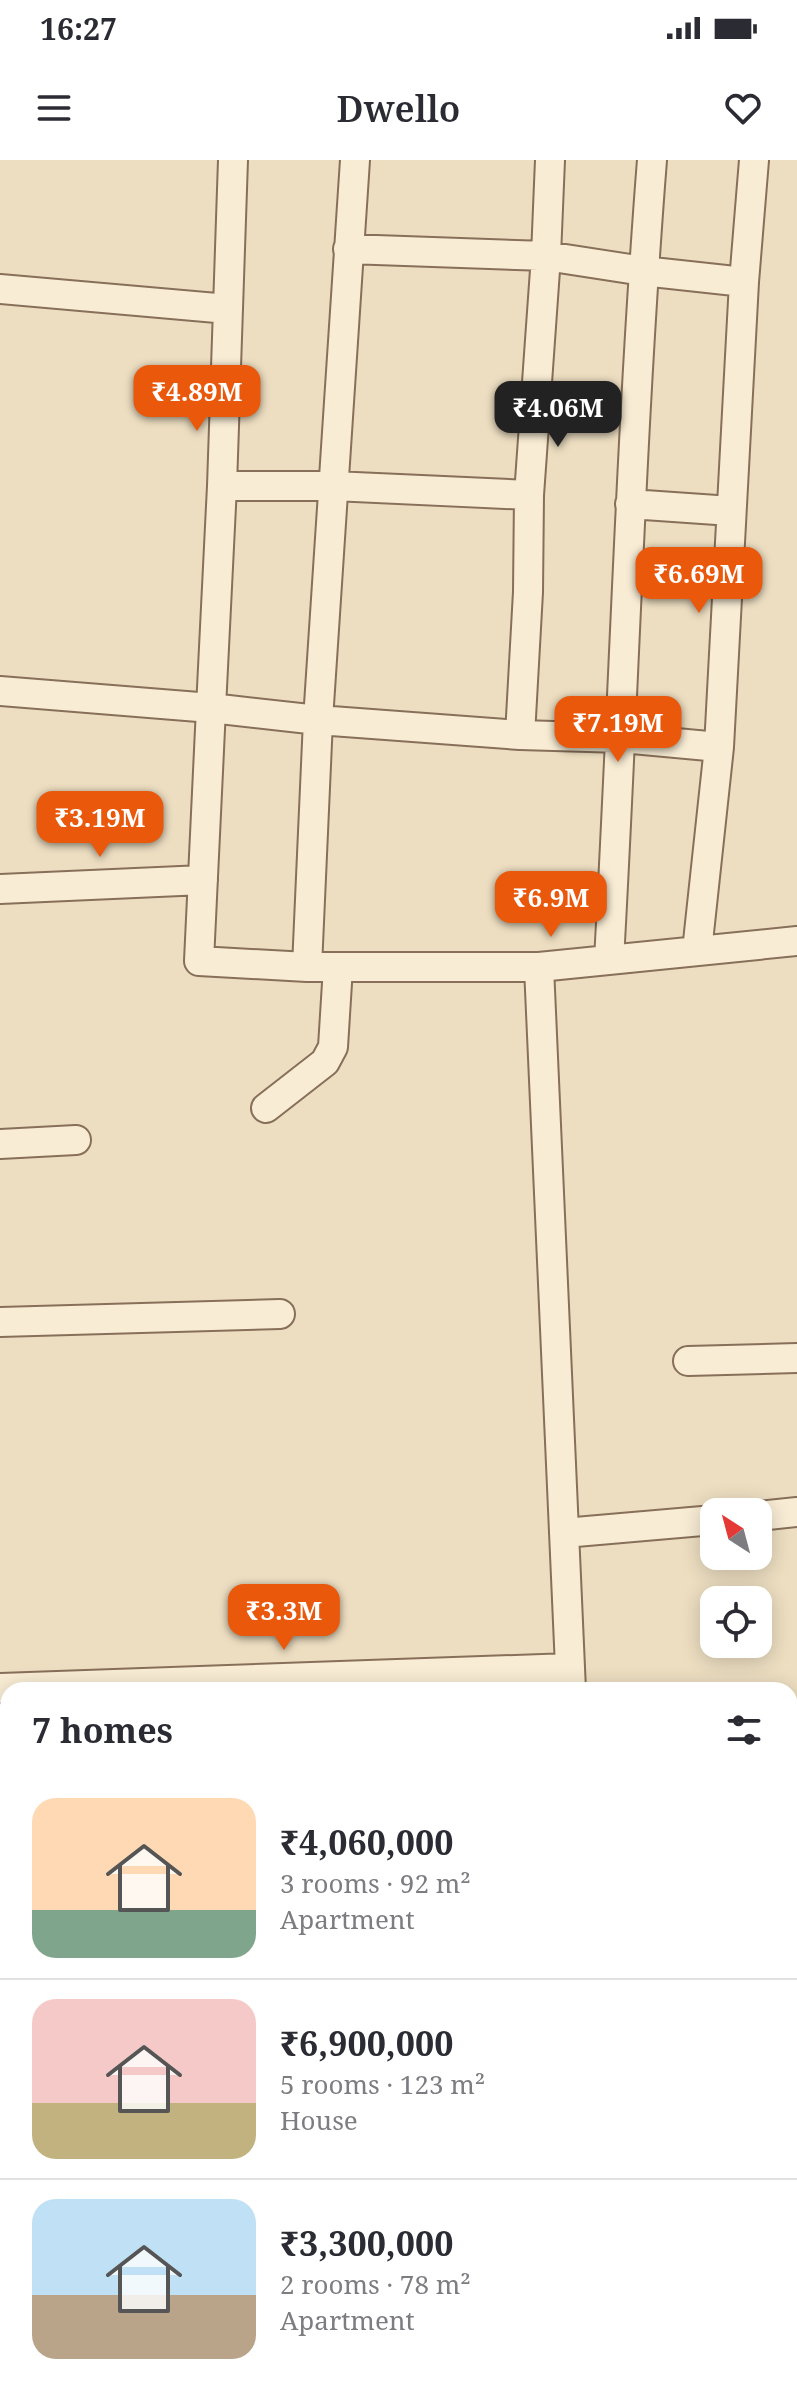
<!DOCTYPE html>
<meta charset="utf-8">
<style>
:root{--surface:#fff;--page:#f7f7f7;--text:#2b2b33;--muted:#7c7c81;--line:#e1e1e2;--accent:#ea580c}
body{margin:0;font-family:"Noto Serif",serif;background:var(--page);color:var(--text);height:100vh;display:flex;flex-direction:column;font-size:30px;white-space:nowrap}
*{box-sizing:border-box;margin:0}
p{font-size:26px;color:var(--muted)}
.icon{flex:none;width:44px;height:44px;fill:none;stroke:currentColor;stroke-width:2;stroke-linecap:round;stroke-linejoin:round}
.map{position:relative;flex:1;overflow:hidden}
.drawer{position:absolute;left:0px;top:1522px;width:798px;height:714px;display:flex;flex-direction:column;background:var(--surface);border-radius:24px 24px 0 0;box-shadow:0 4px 20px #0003}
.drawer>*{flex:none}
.needle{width:52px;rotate:324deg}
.tools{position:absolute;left:700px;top:1338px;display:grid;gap:16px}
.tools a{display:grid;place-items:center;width:72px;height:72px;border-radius:16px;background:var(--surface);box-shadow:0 4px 20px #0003;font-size:40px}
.price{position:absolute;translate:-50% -68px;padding:0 18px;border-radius:16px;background:var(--accent);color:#fff;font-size:26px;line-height:52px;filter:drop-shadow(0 2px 4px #0008)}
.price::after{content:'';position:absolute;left:50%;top:48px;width:24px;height:18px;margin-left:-12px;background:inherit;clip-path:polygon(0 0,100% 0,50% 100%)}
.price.current{background:#222;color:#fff}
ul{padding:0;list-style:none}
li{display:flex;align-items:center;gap:24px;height:200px;padding:0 32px}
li+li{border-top:2px solid var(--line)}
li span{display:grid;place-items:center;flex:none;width:224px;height:160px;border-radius:24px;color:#555}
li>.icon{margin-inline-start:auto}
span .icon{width:96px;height:96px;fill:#fffc;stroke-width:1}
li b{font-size:34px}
h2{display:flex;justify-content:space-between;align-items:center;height:96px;padding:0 32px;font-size:34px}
.status{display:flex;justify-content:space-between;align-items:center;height:56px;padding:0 40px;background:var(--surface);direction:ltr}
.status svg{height:22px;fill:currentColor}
header{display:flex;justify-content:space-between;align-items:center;height:104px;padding:0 32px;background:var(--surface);font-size:36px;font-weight:600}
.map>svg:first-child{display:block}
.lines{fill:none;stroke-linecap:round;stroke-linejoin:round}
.minor-casing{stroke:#876f59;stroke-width:32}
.minor{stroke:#f8ecd4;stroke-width:28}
</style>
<div class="status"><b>16:27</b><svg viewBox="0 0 49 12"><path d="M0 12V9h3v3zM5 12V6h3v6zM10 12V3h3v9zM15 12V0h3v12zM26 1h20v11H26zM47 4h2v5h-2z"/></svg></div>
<header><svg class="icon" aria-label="menu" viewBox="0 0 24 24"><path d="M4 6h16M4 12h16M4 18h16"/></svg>Dwello<svg class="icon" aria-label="heart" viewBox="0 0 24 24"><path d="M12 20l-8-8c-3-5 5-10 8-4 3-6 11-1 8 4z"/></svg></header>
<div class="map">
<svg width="797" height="2235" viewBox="0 0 797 2235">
<rect width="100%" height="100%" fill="#eddec1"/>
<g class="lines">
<defs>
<path id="minor" d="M233,0l-11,326 -11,222 107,12 202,15 102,3 97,9
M348,89l198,7 97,15 101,11 10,-122
M0,129l228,20
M222,326h111l196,9
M630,344l101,7
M0,531l211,17 -12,253 108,6h232l258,-26
M520,575l8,-143 1,-97 17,-239 4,-96
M0,729l203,-9
M697,791l22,-204 25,-465
M609,800c15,-267 22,-534 43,-800
M307,807l11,-247 37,-560
M539,807l32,723
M266,948l59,-46 8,-15 5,-80
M0,984l76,-4
M0,1162l280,-8
M688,1201l109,-3
M758,1356l39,-4
M564,1373l150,-13
M0,1528l570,-20
M790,1645l7,-1
M0,1742h8
M0,1970h8
M0,2103h8
M790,2143l7,-1
M771,2228v7"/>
</defs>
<use href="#minor" class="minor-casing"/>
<use href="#minor" class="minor"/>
</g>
</svg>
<div class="tools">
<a><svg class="needle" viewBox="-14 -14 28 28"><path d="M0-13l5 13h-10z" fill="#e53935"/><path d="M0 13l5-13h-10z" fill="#7c7c81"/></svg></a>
<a><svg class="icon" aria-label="locate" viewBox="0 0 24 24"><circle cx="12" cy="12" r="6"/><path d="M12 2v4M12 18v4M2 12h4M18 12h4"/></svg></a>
</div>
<b class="price" style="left:197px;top:273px">₹4.89M</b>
<b class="price current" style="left:558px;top:289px">₹4.06M</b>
<b class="price" style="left:699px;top:455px">₹6.69M</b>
<b class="price" style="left:618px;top:604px">₹7.19M</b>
<b class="price" style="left:100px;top:699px">₹3.19M</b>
<b class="price" style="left:551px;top:779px">₹6.9M</b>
<b class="price" style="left:284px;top:1492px">₹3.3M</b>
<section class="drawer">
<h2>7 homes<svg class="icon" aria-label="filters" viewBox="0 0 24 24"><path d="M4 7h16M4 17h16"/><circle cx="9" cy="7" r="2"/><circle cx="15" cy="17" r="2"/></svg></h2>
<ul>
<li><span style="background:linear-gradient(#ffd9b3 70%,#7fa58c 0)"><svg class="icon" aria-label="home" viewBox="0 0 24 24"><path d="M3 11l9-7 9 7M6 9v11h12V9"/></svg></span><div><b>₹4,060,000</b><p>3 rooms · 92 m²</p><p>Apartment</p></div></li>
<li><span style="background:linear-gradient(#f6c9c9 65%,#c2b280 0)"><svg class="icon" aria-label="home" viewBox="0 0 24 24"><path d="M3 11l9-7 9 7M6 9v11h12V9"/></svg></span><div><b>₹6,900,000</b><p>5 rooms · 123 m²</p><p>House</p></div></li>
<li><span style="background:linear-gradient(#bfe0f5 60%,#b9a48a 0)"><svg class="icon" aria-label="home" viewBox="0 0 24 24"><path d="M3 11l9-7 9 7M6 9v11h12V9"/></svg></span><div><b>₹3,300,000</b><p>2 rooms · 78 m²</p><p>Apartment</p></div></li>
</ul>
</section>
</div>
